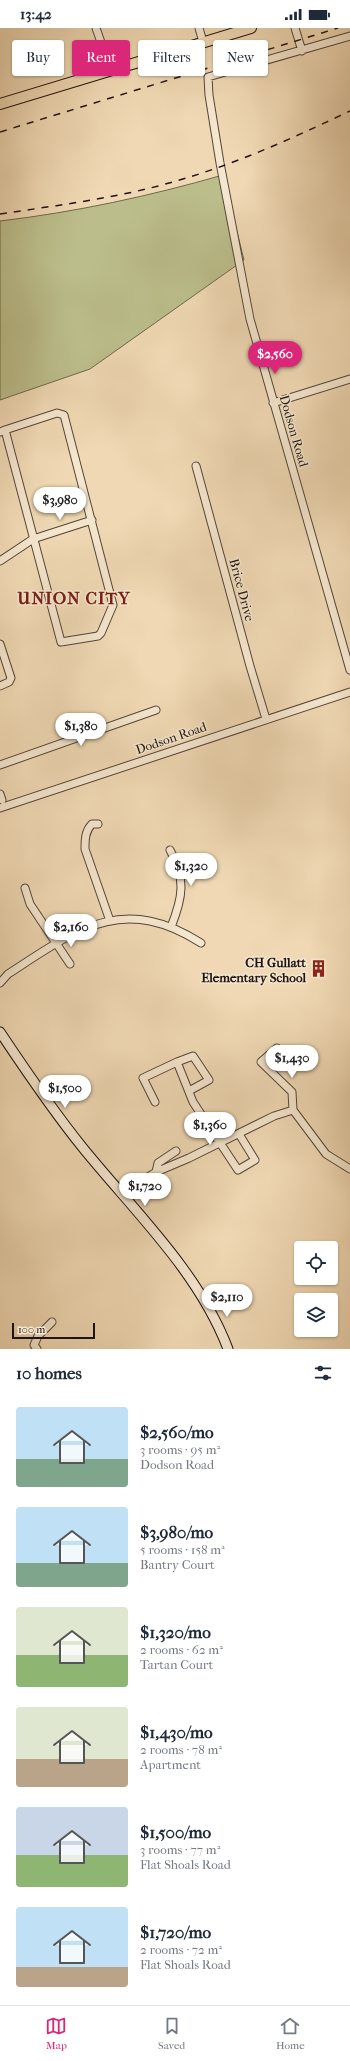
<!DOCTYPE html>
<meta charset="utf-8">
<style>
:root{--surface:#fff;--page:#f2f2f3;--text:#1f2937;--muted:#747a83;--line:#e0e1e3;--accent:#db2777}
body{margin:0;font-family:"IM FELL French Canon",serif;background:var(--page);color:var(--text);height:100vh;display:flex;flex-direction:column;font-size:15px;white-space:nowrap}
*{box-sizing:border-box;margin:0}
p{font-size:13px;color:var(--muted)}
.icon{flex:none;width:22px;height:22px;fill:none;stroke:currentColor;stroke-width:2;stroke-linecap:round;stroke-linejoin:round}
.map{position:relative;height:1321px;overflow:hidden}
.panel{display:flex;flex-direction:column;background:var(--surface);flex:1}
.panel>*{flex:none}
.top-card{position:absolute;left:12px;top:12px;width:326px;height:36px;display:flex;gap:8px}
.fabs{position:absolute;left:294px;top:1213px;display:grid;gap:8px}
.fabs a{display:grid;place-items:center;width:44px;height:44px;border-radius:4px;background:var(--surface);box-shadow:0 1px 3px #0004;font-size:20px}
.scale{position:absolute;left:12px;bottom:10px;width:83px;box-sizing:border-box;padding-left:4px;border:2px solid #1f1410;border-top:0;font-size:11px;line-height:14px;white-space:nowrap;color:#1f1410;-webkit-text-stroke:3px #f5e6ce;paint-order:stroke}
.price{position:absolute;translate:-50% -34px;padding:0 9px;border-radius:14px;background:#fff;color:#222;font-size:13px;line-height:26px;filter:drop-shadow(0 1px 2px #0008)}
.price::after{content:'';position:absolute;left:50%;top:24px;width:12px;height:9px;margin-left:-6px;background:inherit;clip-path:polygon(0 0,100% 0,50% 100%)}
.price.selected{background:var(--accent);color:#fff}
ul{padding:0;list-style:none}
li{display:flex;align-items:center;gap:12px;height:100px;padding:0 16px}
li span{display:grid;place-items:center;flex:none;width:112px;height:80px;border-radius:4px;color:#555}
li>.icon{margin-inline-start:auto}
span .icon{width:48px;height:48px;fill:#fffc;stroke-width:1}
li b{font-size:17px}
h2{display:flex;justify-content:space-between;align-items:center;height:48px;padding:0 16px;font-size:17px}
.chip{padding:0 14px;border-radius:4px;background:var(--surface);box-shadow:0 1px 3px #0004;font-size:14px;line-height:36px}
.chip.selected{background:var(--accent);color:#fff}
.status{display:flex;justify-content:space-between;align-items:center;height:28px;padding:0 20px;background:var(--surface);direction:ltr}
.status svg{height:11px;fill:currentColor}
.tabs{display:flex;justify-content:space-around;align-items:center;height:56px;border-top:1px solid var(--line);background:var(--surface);font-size:11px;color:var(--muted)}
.tabs a{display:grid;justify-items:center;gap:2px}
.tabs .selected{color:var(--accent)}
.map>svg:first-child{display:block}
.green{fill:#bbbe8b;stroke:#6d694e}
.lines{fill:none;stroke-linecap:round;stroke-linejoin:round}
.street-casing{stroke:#534539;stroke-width:9}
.secondary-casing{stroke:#1f1410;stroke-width:11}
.primary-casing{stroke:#1f1410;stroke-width:12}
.street{stroke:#f5e6ce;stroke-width:7}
.secondary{stroke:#f5e6ce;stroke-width:9}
.primary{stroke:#efd8b3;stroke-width:10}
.rail{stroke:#1f1410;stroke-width:1.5;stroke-dasharray:7 7;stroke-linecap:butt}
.labels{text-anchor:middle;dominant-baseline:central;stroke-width:3;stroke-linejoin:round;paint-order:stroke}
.street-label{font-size:13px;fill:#1f1410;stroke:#f5e6ce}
.poi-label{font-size:13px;font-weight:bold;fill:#1f1410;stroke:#f5e6ce;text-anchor:end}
.district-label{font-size:17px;font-weight:bold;letter-spacing:1px;fill:#7a1f14;stroke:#f5e6ce}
</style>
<div class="status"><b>13:42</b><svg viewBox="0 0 49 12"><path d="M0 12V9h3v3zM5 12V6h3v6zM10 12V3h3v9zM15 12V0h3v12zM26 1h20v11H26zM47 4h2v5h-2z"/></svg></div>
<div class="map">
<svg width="350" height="1321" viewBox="0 0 350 1321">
<rect width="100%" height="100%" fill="#efd8b3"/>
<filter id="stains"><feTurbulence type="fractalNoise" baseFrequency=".005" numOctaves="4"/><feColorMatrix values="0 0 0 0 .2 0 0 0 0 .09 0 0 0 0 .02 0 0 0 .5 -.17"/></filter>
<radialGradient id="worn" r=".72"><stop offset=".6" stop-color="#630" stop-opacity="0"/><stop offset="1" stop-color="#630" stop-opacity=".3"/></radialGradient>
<path class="green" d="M223,147l21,85 -154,109 -90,31v-179c76,-9 150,-25 223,-46z"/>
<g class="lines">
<defs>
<path id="street" d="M96,0l15,43
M199,0l4,14
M295,0l7,23
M350,8l-142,41 1,18 11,68 30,156 100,351
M273,375l77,-24
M0,404l5,-2 52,-17 7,2 49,190 -12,28 -3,3 -37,6 -56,-212
M196,438l54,200 16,53
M0,533l33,-22 59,-19
M0,616l11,34 -2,4 -9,4
M0,737l156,-55
M0,766l2,6
M0,780l350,-116
M98,796h-6c-7,7 -7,16 -7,25l25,72
M170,822c16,29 13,47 1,77
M25,860l5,16 40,60
M0,955l8,-9c68,-44 114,-81 193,-31
M277,1020l-16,14 31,30 1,18
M177,1034l16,-6 16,24 -20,11
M155,1074l-12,-24 34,-16 16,40 45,68 17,-10 -16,-26
M156,1144l2,-9 18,-12
M121,1166l35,-22 33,-14 85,-42 19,-6 33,44 24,15
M37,1321l-3,-4 4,-9 14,-14"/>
<path id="secondary" d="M0,1004c26,39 53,79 83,116 51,63 116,124 145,201"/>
<path id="primary" d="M0,76l251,-76"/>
</defs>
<use href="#street" class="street-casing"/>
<use href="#secondary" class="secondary-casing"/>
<use href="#primary" class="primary-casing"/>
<use href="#street" class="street"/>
<use href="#secondary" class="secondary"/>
<use href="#primary" class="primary"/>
<path class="rail" d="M0,104l338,-104
M0,186c59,-9 119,-16 176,-33 60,-17 117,-43 174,-70"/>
</g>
<defs>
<symbol id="building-bare" viewBox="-9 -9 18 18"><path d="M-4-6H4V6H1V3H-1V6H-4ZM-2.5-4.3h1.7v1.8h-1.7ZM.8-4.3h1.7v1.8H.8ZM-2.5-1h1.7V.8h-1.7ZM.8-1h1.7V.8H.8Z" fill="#8f2418" stroke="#f5e6ce" stroke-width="2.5" paint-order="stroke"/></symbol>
</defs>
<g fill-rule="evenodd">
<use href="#building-bare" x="306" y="928" width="25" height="25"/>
</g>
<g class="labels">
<g class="street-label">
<text transform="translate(294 403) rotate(74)">Dodson Road</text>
<text transform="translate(242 562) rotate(75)">Brice Drive</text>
<text transform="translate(171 710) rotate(-19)">Dodson Road</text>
</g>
<g class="poi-label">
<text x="306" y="934">CH Gullatt<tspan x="306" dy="15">Elementary School</tspan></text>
</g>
<g class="district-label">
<text x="74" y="570">UNION CITY</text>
</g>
</g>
<rect width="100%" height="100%" filter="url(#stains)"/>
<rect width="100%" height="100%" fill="url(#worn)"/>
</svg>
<div class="fabs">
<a><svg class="icon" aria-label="locate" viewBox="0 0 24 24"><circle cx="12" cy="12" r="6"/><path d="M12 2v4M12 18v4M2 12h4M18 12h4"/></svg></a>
<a><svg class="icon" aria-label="layers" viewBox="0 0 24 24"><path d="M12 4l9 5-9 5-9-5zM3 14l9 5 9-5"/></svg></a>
</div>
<div class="scale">100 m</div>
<b class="price selected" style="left:275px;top:347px">$2,560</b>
<b class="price" style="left:60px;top:493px">$3,980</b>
<b class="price" style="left:81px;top:719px">$1,380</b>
<b class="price" style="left:191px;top:859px">$1,320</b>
<b class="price" style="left:71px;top:920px">$2,160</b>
<b class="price" style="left:292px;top:1051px">$1,430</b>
<b class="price" style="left:65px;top:1081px">$1,500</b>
<b class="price" style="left:210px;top:1118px">$1,360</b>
<b class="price" style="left:145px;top:1179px">$1,720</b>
<b class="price" style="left:227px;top:1290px">$2,110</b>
<div class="top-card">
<a class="chip">Buy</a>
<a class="chip selected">Rent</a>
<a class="chip">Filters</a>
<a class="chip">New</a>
</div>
</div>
<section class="panel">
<h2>10 homes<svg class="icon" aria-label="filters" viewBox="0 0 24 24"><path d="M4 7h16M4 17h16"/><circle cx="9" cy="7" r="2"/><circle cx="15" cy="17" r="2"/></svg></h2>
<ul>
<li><span style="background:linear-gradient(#bfe0f5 65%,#7fa58c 0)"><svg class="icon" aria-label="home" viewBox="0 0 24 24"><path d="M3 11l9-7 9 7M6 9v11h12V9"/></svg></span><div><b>$2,560/mo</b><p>3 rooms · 95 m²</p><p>Dodson Road</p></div></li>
<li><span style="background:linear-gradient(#bfe0f5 70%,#7fa58c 0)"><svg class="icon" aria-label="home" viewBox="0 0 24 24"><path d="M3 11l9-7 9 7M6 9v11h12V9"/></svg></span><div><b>$3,980/mo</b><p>5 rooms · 158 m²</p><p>Bantry Court</p></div></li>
<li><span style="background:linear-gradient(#dfe7d0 60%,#8fb573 0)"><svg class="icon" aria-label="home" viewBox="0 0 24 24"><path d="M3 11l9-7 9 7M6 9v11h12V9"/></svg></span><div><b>$1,320/mo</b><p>2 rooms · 62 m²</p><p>Tartan Court</p></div></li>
<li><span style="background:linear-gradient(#dfe7d0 65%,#b9a48a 0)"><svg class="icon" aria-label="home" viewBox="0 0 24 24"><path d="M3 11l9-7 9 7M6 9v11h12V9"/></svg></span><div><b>$1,430/mo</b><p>2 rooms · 78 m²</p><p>Apartment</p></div></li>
<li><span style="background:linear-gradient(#c9d6e8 60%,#8fb573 0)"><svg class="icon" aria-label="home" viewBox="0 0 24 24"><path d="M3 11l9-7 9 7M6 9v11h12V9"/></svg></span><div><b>$1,500/mo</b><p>3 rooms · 77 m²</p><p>Flat Shoals Road</p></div></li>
<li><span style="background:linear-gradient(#bfe0f5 75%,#b9a48a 0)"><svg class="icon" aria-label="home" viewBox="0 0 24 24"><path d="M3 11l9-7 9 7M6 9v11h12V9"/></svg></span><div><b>$1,720/mo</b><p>2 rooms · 72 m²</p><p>Flat Shoals Road</p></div></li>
</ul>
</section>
<nav class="tabs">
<a class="selected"><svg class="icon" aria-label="map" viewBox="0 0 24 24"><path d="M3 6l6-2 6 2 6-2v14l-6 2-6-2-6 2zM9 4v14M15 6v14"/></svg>Map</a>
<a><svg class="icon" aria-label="saved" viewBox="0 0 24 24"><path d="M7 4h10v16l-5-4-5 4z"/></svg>Saved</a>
<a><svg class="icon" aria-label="home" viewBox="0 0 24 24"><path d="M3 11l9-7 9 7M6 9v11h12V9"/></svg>Home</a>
</nav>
